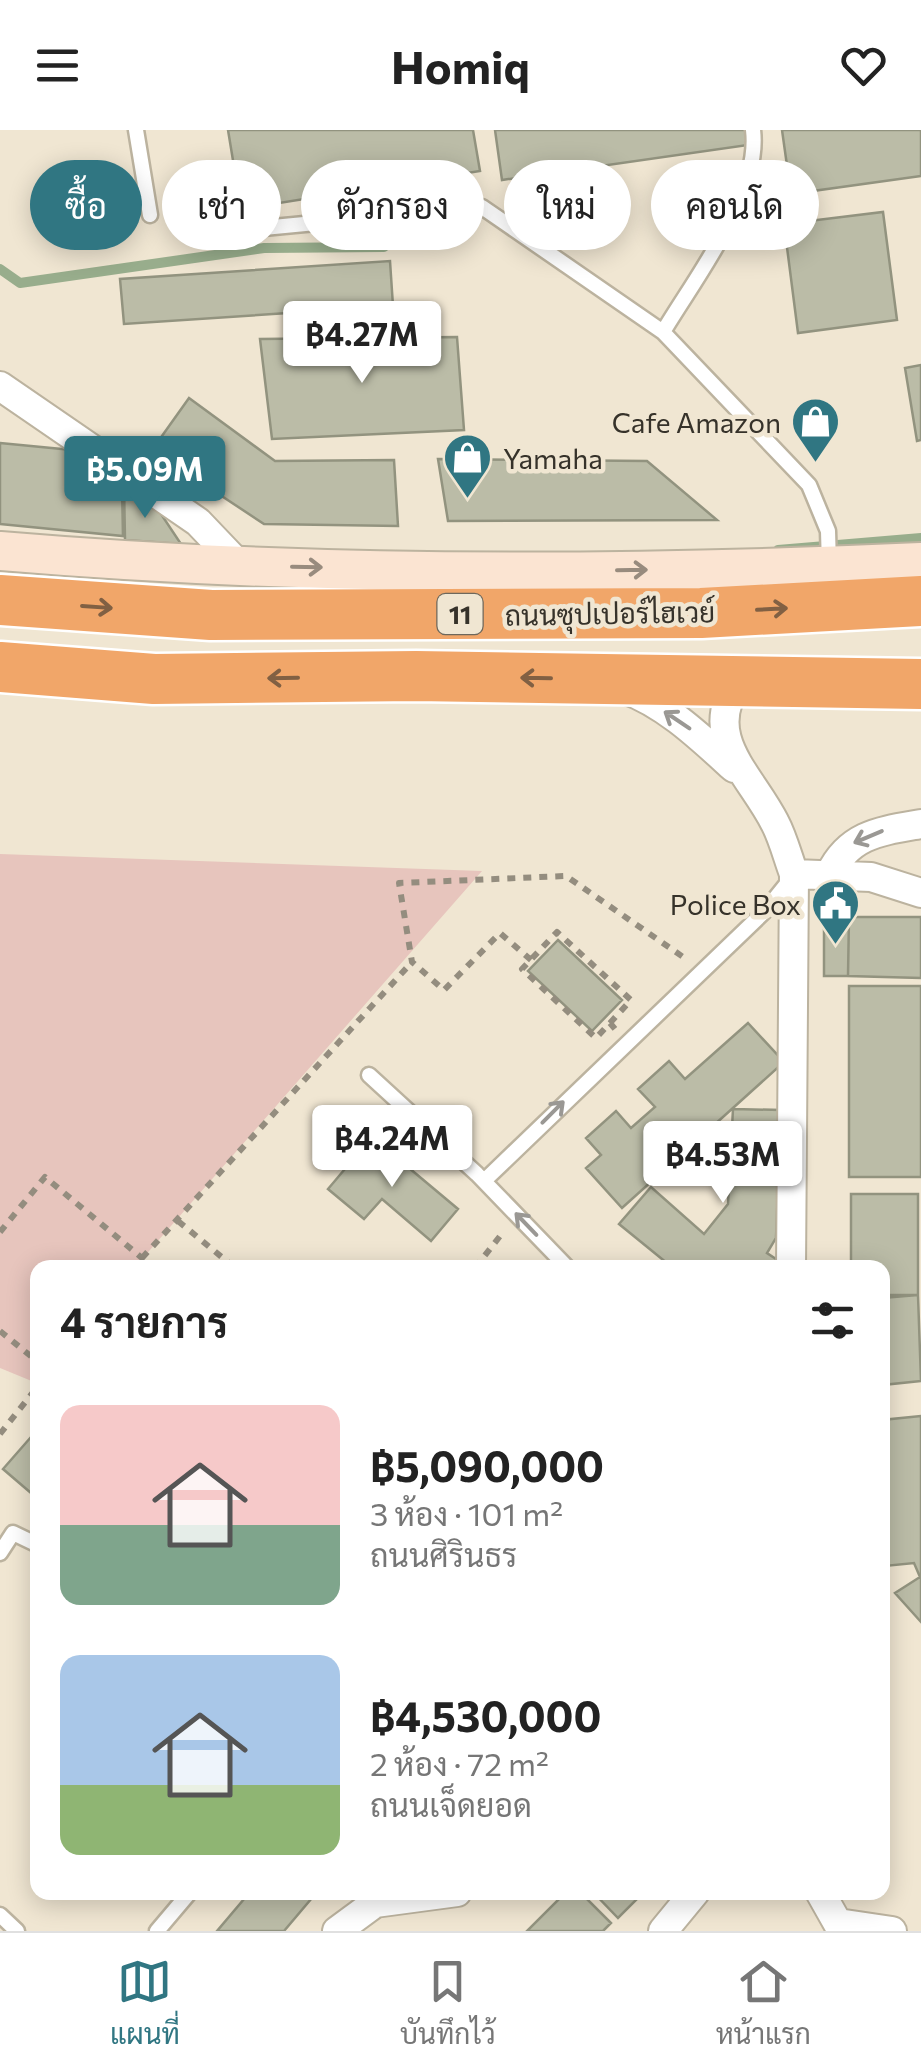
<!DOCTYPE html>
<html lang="th">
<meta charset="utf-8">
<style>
:root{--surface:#fff;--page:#f2f2f2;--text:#222;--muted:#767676;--line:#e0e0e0;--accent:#307682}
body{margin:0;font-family:Commissioner,Sarabun,sans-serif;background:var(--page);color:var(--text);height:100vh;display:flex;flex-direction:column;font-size:38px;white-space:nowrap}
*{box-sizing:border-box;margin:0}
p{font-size:32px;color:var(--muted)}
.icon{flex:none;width:55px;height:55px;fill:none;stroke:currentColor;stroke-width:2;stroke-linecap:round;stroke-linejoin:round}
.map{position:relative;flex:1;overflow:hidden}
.panel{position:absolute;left:30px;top:1130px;width:860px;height:640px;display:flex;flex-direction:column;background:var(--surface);border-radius:20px;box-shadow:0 5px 25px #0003}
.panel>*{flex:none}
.top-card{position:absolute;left:30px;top:30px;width:862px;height:90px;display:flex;gap:20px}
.price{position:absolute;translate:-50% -85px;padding:0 22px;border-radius:10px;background:#fff;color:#222;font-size:32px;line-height:65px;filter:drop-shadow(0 2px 5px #0008)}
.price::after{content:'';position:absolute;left:50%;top:60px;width:30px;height:22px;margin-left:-15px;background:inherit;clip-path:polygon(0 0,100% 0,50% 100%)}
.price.current{background:var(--accent);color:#fff}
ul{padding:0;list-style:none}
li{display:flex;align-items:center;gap:30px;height:250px;padding:0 30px}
li span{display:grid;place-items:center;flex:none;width:280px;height:200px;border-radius:20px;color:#555}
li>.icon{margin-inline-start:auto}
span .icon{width:120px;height:120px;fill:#fffc;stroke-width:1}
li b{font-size:42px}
h2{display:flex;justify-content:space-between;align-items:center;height:120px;padding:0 30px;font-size:42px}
.chip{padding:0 35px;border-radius:45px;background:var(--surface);box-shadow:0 5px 25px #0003;font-size:35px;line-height:90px}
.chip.current{background:var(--accent);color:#fff}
header{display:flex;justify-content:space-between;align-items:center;height:130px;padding:0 30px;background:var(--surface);font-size:45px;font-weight:700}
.dock{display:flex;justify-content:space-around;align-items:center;height:140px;border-top:2px solid var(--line);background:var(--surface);font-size:28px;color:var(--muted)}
.dock a{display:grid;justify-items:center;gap:5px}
.dock .current{color:var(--accent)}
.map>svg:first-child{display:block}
.green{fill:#e7c5bd}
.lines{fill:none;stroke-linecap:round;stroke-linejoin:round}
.stream{stroke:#98ad8c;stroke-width:10}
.building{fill:#bbbca7;stroke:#92937f;stroke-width:2.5}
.lane-casing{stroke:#bcb39f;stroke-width:19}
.street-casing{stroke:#bcb39f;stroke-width:32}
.secondary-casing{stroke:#bcb39f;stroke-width:42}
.highway-casing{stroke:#fff;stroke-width:55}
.path{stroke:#948d7f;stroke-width:6;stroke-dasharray:8 8;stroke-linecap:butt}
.lane{stroke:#fff;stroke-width:14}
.street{stroke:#fff;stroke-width:28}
.secondary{stroke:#fbe4d2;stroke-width:38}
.highway{stroke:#f1a669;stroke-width:50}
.oneway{stroke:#988b7e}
.oneway2{stroke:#816043}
.oneway3{stroke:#9a9894}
.labels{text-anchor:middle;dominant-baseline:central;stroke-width:9;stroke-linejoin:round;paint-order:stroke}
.shield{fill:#f0e6d2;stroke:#6e685c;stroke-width:2.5}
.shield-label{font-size:25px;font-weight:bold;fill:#36322a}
.poi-label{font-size:28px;fill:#36322a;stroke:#f0e6d2;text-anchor:end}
.street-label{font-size:28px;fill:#36322a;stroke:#f0e6d2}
</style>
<header><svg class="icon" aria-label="menu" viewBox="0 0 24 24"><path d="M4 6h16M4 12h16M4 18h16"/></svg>Homiq<svg class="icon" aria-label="heart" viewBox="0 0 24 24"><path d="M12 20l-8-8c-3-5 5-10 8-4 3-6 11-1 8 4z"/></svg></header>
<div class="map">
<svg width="921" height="1801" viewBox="0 0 921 1801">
<rect width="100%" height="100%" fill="#f0e6d2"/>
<path class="green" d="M0,724l482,17 -347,396 -97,1 -4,114 -34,-14z"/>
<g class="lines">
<path class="stream" d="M0,139l20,14 244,-35 120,-1
M778,420l143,-12"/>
</g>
<path class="building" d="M228,0h245l7,41 -239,38z
M495,0h251l2,15 -246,35z
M782,0h139v46l-130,18z
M883,82l14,108 -99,13 -14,-109z
M390,131l3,45 -269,18 -4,-45z
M457,207l7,93 -192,9 -12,-100z
M921,235v75l-4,1 -12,-73z
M189,268l86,63 119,-1 4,66 -134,-2 -112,-74z
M0,313l72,7 50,37 1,49 -123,-12z
M438,329l209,2 70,59 -269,1z
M124,355l31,20 26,39 -56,-4z
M824,786l25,1 -1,59h-24z
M849,787h72v61l-73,-2z
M558,810l64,60 -30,31 -64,-60z
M849,856h72v191h-72z
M748,893l36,39 -162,146 -36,-40 15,-13 -15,-17 30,-27 15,17 24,-21 -17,-18 31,-28 16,18z
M733,979l48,1 -5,128 -9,15 9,6 -7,9h-96l-54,-44 32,-37 53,47 24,-30z
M372,1007l86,72 -27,32 -49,-42 -18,20 -36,-30z
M851,1064h67v101h-36v-27h-31z
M918,1165l3,86 -39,4v-87z
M921,1286v206l-26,-29 25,-16 -6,-14 -29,3 -3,-20v-126z
M38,1299v70l-35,-30z
M250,1762h67l-33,39h-67z
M566,1762h14l31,31 -8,8h-76z
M593,1762h51l-26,26z"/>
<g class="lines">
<defs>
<path id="lane" d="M136,0l14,85
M232,101l250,-24 181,125 146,153 19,46 1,34
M663,202c32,-54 98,-138 90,-202
M369,945l108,99 91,94
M484,1051l281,-270 25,-31
M0,1423l13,-20 25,12
M0,1785l17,16
M157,1801l33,-39"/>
<path id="street" d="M0,256l198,136 42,44
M738,552c-38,55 13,93 37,141 8,15 13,35 19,51l-3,394
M624,559c42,15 77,49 110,79
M794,744l77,3 50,16
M830,744c19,-40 51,-43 91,-50
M820,1762l22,39
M838,1793l54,8
M337,1801l38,-28 82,-11
M663,1801l32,-39"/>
<path id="secondary" d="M0,421c305,26 615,25 921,11"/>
<path id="highway" d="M0,470l211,15 490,-2 220,-12
M0,537l154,12 262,-3 505,8"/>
</defs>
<use href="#lane" class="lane-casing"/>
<use href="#street" class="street-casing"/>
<use href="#secondary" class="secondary-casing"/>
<use href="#highway" class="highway-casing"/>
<path class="path" d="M531,830l-31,-27 -56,57 -32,-28 -13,-79 167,-7 120,83
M610,893l21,-23 -74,-68 -35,37 74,69 14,-15 5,6
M178,1091l57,47
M0,1102l45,-55 97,81 -7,10
M142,1128l270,-296
M475,1138l29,-37
M0,1201l38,31
M0,1304l38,-48"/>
<use href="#lane" class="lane"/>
<use href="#street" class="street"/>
<use href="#secondary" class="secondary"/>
<use href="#highway" class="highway"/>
</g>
<defs><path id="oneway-shaft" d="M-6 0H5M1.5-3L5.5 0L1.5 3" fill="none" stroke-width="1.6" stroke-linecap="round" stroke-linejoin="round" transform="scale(2.5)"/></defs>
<g class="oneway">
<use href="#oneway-shaft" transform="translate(307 437) rotate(1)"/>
<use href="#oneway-shaft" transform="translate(632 440) rotate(-1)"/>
</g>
<g class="oneway2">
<use href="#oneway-shaft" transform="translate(97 477) rotate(4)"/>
<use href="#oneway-shaft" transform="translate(772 479) rotate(-3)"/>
<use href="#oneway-shaft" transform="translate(283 548) rotate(179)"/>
<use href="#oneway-shaft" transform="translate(536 548) rotate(-179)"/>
</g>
<g class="oneway3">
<use href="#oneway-shaft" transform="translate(677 590) rotate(-146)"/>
<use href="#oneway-shaft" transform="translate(868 707) rotate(157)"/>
<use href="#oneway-shaft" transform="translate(553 982) rotate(-45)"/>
<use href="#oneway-shaft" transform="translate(526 1094) rotate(-134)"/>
</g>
<defs>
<symbol id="shop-pin" viewBox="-11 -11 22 30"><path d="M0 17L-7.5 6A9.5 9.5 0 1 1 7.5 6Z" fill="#307682" stroke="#f0e6d2"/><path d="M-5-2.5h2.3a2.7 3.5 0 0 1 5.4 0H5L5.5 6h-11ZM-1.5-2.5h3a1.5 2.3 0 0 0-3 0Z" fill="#fff"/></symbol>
<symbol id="civic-pin" viewBox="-11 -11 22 30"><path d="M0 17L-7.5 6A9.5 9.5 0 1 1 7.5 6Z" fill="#307682" stroke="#f0e6d2"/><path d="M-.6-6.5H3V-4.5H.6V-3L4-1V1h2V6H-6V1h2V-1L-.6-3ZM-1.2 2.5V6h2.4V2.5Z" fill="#fff"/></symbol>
</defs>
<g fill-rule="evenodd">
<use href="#shop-pin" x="788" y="264" width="55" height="75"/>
<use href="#shop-pin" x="440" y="300" width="55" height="75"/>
<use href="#civic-pin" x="808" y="746" width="55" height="75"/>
</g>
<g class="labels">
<rect class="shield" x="437.5" y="464" width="45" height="40" rx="8"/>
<g class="shield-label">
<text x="460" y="484">11</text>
</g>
<g class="poi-label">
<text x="781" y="292">Cafe Amazon</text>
<text x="503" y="328" text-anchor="start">Yamaha</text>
<text x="801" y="774">Police Box</text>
</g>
<g class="street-label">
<text transform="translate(610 483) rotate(-1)">ถนนซุปเปอร์ไฮเวย์</text>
</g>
</g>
</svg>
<b class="price" style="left:362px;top:256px">฿4.27M</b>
<b class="price current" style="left:145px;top:391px">฿5.09M</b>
<b class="price" style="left:392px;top:1060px">฿4.24M</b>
<b class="price" style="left:723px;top:1076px">฿4.53M</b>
<div class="top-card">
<a class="chip current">ซื้อ</a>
<a class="chip">เช่า</a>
<a class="chip">ตัวกรอง</a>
<a class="chip">ใหม่</a>
<a class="chip">คอนโด</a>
</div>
<section class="panel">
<h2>4 รายการ<svg class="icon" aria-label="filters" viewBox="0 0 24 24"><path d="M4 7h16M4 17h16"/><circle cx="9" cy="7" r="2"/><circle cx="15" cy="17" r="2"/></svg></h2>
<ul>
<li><span style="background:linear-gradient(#f6c9c9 60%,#7fa58c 0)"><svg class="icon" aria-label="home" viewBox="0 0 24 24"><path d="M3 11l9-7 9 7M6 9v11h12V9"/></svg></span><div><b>฿5,090,000</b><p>3 ห้อง · 101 m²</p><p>ถนนศิรินธร</p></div></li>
<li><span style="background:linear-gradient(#a9c7e8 65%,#8fb573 0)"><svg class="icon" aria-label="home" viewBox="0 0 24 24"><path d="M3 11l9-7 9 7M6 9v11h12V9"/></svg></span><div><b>฿4,530,000</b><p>2 ห้อง · 72 m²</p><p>ถนนเจ็ดยอด</p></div></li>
</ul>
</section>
</div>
<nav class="dock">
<a class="current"><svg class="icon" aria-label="map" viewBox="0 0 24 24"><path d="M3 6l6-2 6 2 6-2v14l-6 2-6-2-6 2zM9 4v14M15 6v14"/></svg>แผนที่</a>
<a><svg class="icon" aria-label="saved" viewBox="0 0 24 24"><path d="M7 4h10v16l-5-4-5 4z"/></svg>บันทึกไว้</a>
<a><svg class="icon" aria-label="home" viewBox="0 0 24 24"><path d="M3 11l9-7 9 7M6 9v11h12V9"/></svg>หน้าแรก</a>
</nav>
